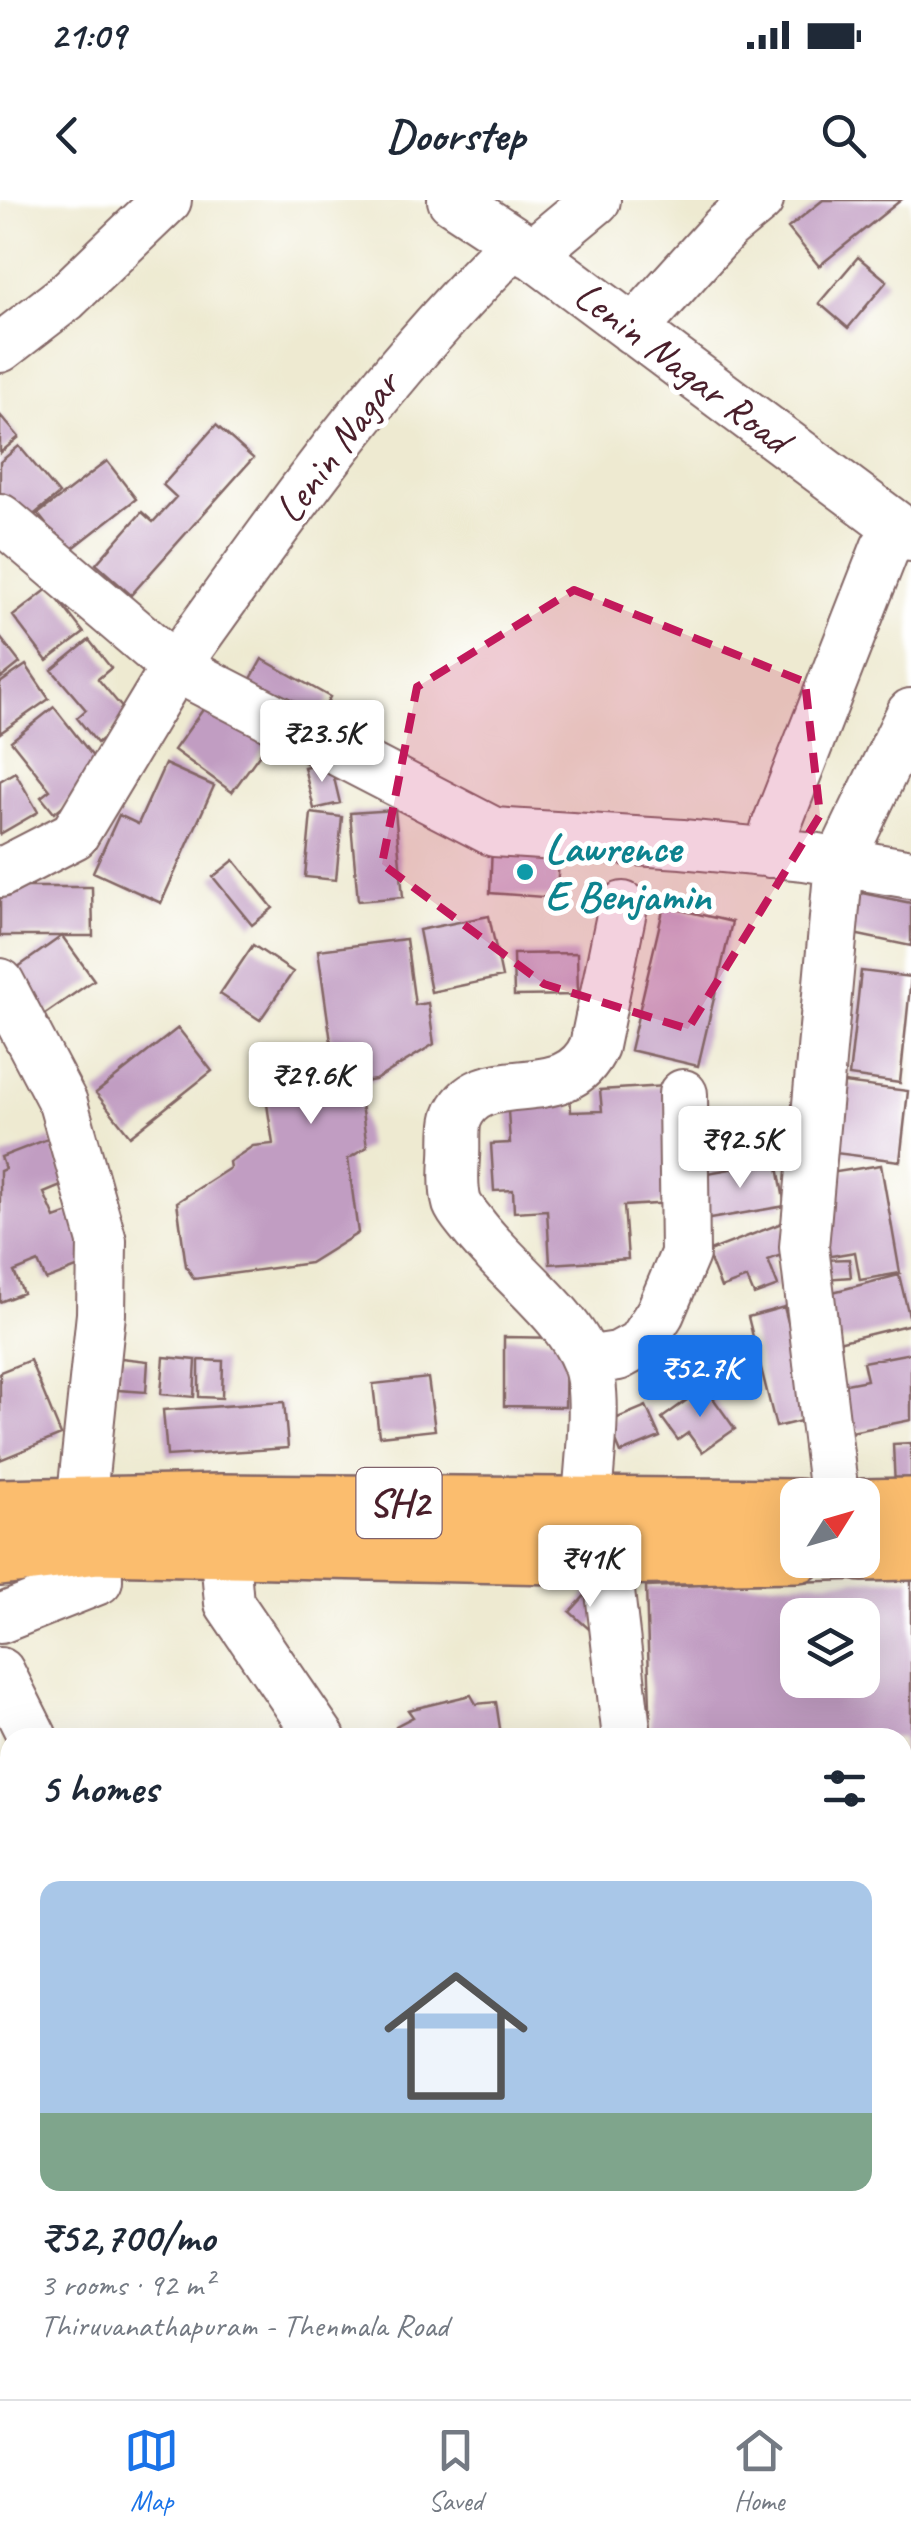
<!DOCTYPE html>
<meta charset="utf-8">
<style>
:root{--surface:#fff;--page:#f6f6f7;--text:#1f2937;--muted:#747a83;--line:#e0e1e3;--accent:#1a73e8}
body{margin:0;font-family:Caveat,sans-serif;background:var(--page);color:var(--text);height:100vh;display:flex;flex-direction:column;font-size:38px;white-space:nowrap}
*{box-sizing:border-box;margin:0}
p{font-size:32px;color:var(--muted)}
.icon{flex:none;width:55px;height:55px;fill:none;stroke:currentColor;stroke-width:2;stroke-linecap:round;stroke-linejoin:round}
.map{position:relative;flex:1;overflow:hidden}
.details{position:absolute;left:0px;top:1528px;width:912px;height:672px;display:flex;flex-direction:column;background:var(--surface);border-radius:30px 30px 0 0;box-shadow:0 10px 40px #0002}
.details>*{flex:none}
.needle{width:65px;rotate:53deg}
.controls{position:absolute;left:780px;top:1278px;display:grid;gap:20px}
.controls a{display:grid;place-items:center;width:100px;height:100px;border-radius:20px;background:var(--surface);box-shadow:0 10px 40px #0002;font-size:50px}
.price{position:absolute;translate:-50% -85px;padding:0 22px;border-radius:10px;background:#fff;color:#222;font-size:32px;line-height:65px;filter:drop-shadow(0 2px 5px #0008)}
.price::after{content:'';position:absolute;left:50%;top:60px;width:30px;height:22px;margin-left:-15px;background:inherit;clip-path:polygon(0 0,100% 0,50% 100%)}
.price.selected{background:var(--accent);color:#fff}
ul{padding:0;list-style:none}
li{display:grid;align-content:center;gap:20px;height:530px;padding:0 40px}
li span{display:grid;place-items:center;height:310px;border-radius:20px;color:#555}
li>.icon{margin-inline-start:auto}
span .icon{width:180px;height:180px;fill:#fffc;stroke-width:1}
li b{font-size:42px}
h2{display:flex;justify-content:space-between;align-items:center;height:120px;padding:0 40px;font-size:42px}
.status{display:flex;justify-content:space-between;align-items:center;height:70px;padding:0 50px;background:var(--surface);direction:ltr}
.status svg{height:28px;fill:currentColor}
header{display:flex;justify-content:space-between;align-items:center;height:130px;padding:0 40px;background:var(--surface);font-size:45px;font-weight:700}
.tabs{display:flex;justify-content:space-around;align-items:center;height:140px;border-top:2px solid var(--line);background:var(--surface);font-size:28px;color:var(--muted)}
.tabs a{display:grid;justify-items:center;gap:5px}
.tabs .selected{color:var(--accent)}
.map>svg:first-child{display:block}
.building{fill:#c19dc2;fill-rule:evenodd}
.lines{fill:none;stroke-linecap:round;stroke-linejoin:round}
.minor-casing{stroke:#836665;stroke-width:52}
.major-casing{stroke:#836665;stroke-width:60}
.minor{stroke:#fff;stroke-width:48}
.major{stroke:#fbbd6e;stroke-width:55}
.marked{fill:#c2185b;fill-opacity:0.2;stroke:#c2185b;stroke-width:8;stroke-dasharray:20 12;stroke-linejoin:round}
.culture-dot{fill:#0f9aa8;stroke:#fff;stroke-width:4}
.labels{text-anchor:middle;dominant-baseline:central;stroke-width:10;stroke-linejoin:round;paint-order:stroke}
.shield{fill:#fff;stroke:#80626b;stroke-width:2.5}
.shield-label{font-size:40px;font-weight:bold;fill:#4a1f2b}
.street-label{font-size:42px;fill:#4a1f2b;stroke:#fff}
.culture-label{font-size:42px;font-weight:bold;fill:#0d838f;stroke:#fff;text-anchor:start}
</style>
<div class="status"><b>21:09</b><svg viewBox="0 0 49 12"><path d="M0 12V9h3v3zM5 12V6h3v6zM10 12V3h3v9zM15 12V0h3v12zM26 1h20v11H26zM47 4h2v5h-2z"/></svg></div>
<header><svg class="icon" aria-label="back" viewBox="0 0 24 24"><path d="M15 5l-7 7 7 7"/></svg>Doorstep<svg class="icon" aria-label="search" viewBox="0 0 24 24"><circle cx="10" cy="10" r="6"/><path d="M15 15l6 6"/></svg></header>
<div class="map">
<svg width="911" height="2199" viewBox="0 0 911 2199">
<rect width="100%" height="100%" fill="#fff"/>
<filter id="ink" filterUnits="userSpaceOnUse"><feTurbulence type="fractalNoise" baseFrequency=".01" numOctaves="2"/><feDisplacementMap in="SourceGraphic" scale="20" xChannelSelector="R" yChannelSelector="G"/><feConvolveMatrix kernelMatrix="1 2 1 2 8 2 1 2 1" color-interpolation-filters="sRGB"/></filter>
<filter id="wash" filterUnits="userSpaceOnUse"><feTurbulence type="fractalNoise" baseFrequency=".0048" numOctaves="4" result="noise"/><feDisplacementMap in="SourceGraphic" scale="40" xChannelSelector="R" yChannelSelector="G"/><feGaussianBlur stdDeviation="2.25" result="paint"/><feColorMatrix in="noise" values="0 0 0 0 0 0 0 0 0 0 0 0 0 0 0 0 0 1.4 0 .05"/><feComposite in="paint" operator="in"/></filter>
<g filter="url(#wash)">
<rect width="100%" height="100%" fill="#eeead1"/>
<g id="blocks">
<path class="building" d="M823,0h78l-82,66 -31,-38z
M858,57l29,24 -39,47 -29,-25z
M0,215l19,22 -19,16z
M216,225l37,33 -122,137 -35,-31 46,-52 11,10 23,-25 -13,-12z
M19,246l40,48 -39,32 -20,-24v-40z
M107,261l29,38 -68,53 -30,-38z
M49,388l35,45 -37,28 -34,-45z
M0,437l20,26 -20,16z
M89,440l22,28 -13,11 31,37 -32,27 -20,-25 9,-8 -34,-40z
M262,459l68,38 -19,36 -69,-38z
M26,465l23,34 -49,34v-50z
M212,497l58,43 -38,52 -58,-42z
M54,507l51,65 -51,41 -13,-16 9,-7 -39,-49z
M330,561l10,42 -26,6 -10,-42z
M165,564l49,22 -53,117 -68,-31 26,-57 19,9z
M15,572l23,40 -38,22v-53z
M395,610l8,87 -45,4 -8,-88z
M311,613l31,4 -6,63 -31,-3z
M492,646l68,5 -4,47 -66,-5z
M234,660l39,48 -21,17 -39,-48z
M0,687h92l1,49h-93z
M852,691l59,12v43l-67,-14z
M664,706l68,16 -34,144 -68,-16z
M489,716l13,61 -71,15 -12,-62z
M62,736l32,44 -52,36 -31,-44z
M406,739l9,66 13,-2 6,41 -59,36 -17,3 9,64 -19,12 10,74 -48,30 -116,16 -8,-13 -9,-64 53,-34 -1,-6 24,-16 20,-2 -6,-40 -10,-16 45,-29 31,-3 -15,-106z
M253,745l40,27 -33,48 -40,-26z
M577,753l1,42 -64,1 -1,-42z
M861,771l50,6 -11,106 -51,-7z
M178,828l34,43 -82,65 -34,-43z
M844,883l64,8 -8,70 -65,-8z
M665,886l7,117 -48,3 4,53 -78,5 -3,-54 -33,2 -1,-22 -19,1 -3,-47 19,-1 -3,-49 63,-3 1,21 31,-1 -2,-21z
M50,938l18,45 -24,10 11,25 22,-8 20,50 -51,20 -8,-18 -24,10 9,21 -23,9v-131l5,-2 -4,-12z
M777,961l8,45 -81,14 -8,-45z
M881,965l19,108 -40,7 -5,-28 -30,5 -14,-81z
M782,1023l10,28 -24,9 10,26 -24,9 -7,-17 -26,10 -14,-36z
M849,1059l2,18 -27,2 -1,-19z
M899,1075l12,49 -73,18 -13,-48z
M784,1107l29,111 -37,9 -28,-110z
M504,1137l62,1 -1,69 -61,-1z
M911,1153v67l-60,12 -10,-47 26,-5 -4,-18z
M164,1157l32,3 -2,37 -33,-3z
M121,1158l27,3 -2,31 -28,-2z
M30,1160l31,75 -61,25v-88z
M199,1160l24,1 -1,37 -23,-1z
M428,1178l7,52 -56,6 -6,-52z
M705,1187l30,42 -33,23 -14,-19 -10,7 -16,-22z
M284,1202l4,46 -121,8 -4,-46z
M646,1206l14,31 -39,16 -13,-31z
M911,1243v43l-16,1 -2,-43z
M911,1378v198h-9v-38h-251l-5,-151zM798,1415h64v65h-64z
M590,1390l19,17 -20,22 -19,-17z
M471,1495l5,9 20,-2 5,33 -102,3 -3,-12 17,-9 -5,-7z
M10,1655v308l-10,-24v-277z
M902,1745h9v308l-9,2z
M84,2190h56v9h-50z
M337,2190h102l4,9h-102z
M537,2190h57v9h-55z"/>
</g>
</g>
<g filter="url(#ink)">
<use href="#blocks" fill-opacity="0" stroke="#836665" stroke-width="2.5"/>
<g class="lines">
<defs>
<path id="minor" d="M452,0l64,42 395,295
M516,42c-132,130 -234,275 -341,425l319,165 188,12 123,12 106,18
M531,54l65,-54
M633,130l92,-102 34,-28
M0,148l65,-50 102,-98
M0,318l175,149 -101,168 -74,38
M770,653l5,-24 110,-281 17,-17
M0,783l63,120 39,138 -1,73 -20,191
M586,1161l32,-5 22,-12 20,-31 25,-59 -2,-160
M834,1295l-30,-248 35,-384 72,-150
M587,1305c1,-38 13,-109 -1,-144 -18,-47 -80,-92 -112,-134 -5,-7 -14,-16 -17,-24 -4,-14 -3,-32 -2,-46 1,-11 -1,-27 2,-38 22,-59 109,-7 137,-73l29,-140
M224,1346l5,57 92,135
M606,1357l21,181
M0,1419l98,-39 -1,-34
M0,1472l33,66
M902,1657l9,-4
M477,2190l2,9
M675,2190l5,9"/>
<path id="major" d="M0,1307l221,-5 577,5
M862,1307l49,-1
M862,1353l49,-1
M0,1358l97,-12 509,11 192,-3"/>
</defs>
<use href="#minor" class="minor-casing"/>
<use href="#major" class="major-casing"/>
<use href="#minor" class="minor"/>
<use href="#major" class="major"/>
</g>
</g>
<path class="marked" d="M574,390l231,92 15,133 -132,214 -144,-45 -162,-120 35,-177z"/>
<circle class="culture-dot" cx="525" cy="672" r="10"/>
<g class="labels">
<rect class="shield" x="356.5" y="1268" width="85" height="70" rx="8"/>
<g class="shield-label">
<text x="399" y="1303">SH2</text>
</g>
<g class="street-label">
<text transform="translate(682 167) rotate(37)">Lenin Nagar Road</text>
<text transform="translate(337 247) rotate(-53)">Lenin Nagar</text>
</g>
<g class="culture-label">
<text x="545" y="648">Lawrence<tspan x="545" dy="48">E Benjamin</tspan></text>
</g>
</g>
</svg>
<div class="controls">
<a><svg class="needle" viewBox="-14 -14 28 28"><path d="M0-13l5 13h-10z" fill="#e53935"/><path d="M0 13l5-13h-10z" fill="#747a83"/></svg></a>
<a><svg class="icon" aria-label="layers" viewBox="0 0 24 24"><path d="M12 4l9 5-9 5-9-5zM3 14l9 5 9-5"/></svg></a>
</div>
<b class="price" style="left:322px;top:585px">₹23.5K</b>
<b class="price" style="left:311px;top:927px">₹29.6K</b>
<b class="price" style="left:740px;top:991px">₹92.5K</b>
<b class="price selected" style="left:700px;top:1220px">₹52.7K</b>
<b class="price" style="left:590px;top:1410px">₹41K</b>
<section class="details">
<h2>5 homes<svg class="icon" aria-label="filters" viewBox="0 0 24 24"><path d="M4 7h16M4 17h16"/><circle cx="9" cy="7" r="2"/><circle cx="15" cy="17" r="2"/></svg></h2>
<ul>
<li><span style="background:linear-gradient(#a9c7e8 75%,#7fa58c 0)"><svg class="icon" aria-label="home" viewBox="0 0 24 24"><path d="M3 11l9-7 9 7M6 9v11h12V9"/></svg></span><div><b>₹52,700/mo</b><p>3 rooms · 92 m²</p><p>Thiruvanathapuram - Thenmala Road</p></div></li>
</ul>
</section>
</div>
<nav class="tabs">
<a class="selected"><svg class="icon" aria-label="map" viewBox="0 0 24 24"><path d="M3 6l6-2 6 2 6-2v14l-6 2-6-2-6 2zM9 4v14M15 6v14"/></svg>Map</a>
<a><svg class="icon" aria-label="saved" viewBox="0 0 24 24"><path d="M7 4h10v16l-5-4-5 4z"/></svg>Saved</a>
<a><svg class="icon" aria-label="home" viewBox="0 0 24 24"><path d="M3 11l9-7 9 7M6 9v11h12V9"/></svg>Home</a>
</nav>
